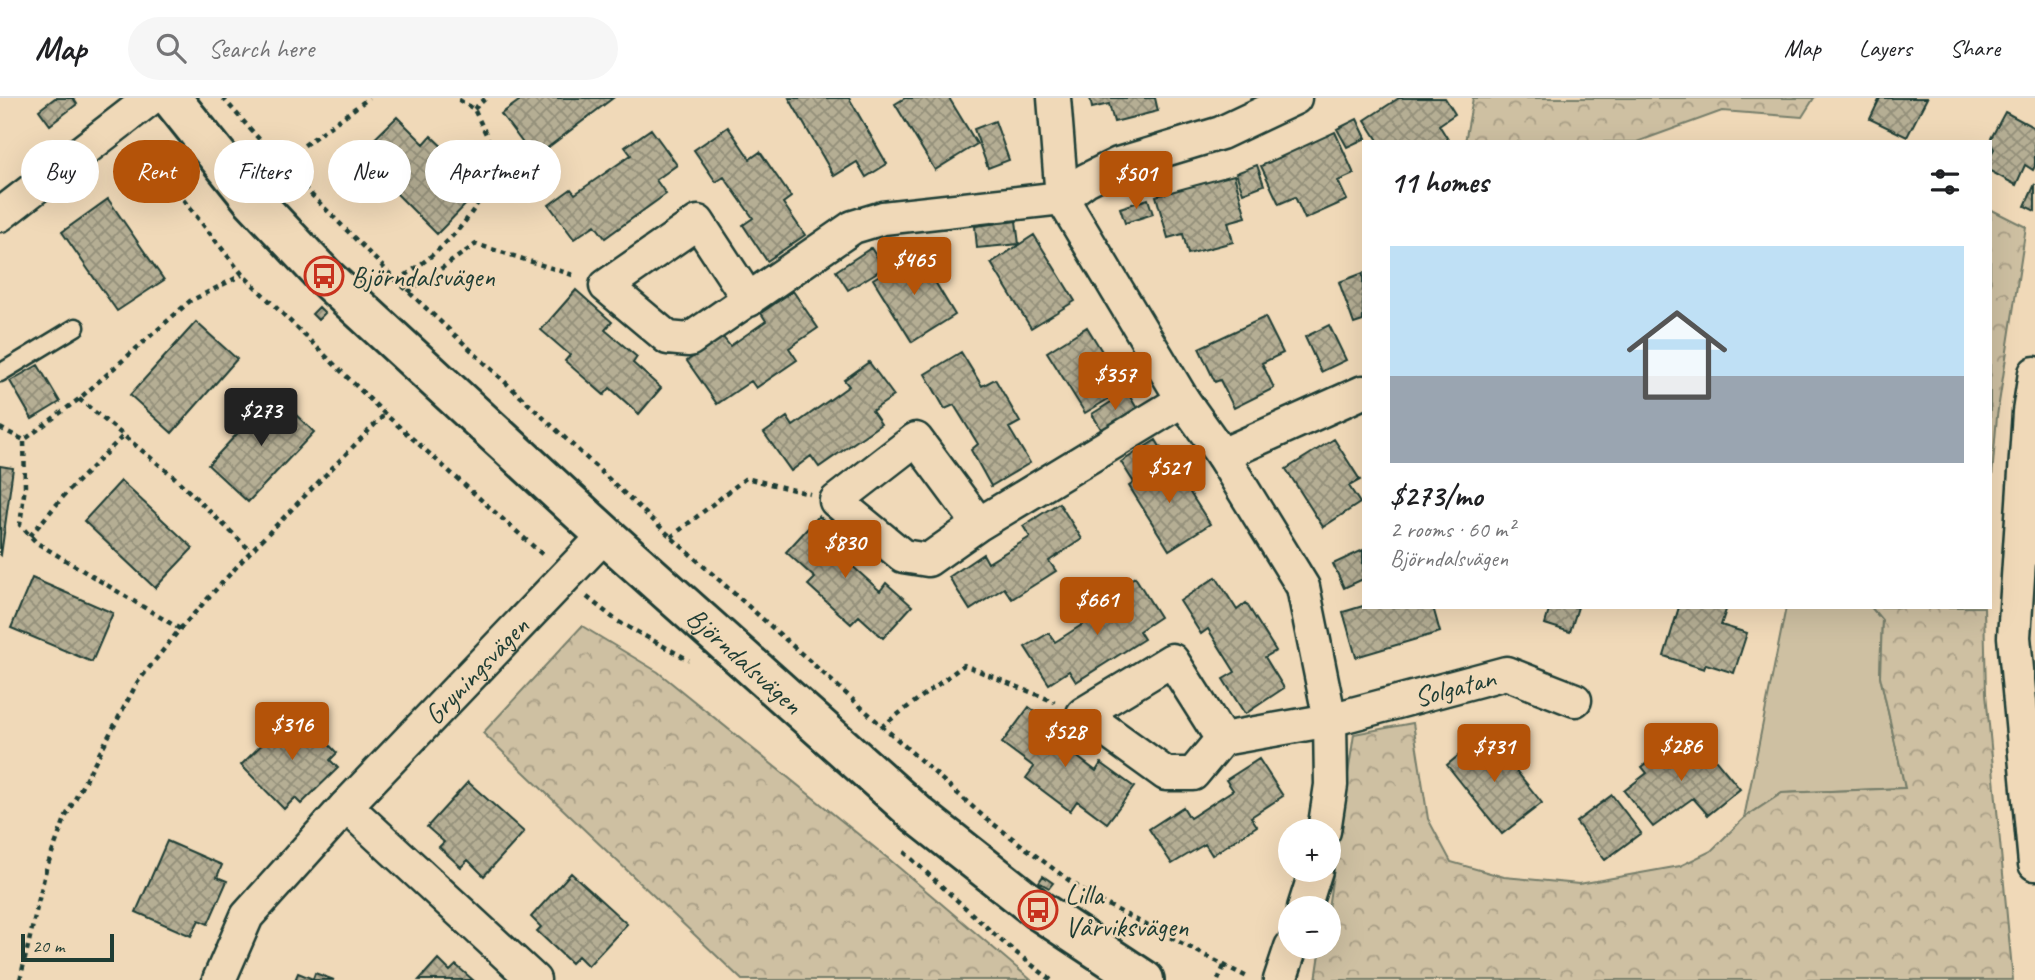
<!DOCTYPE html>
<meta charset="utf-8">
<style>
:root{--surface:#fff;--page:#f6f6f6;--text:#202124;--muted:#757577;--line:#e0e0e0;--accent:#b45309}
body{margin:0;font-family:Caveat,sans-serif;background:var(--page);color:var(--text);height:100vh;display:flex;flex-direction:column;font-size:26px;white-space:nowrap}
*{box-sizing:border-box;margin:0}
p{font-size:23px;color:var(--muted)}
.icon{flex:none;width:38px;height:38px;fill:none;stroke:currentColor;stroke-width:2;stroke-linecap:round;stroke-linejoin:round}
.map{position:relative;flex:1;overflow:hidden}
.side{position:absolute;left:1362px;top:42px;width:630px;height:469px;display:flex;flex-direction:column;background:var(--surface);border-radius:0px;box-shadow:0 7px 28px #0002}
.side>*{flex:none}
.top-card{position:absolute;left:21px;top:42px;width:665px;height:63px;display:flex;gap:14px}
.controls{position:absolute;left:1278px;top:721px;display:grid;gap:14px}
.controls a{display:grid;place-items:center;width:63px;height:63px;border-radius:50%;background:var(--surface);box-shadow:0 7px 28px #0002;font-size:35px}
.scale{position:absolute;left:21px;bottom:18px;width:93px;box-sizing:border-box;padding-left:7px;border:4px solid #1f3d34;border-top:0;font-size:19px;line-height:24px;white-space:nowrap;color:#1f3d34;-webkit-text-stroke:5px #f0d9b8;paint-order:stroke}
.price{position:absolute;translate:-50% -60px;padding:0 16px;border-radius:7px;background:var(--accent);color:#fff;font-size:23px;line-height:46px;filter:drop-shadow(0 2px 4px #0008)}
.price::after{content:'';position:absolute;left:50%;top:42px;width:21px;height:16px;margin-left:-10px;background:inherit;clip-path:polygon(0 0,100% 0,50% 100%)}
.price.active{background:#222;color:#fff}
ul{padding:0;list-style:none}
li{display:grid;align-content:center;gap:14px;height:371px;padding:0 28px}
li span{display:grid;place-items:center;height:217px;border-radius:0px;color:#555}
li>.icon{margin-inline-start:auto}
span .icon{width:126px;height:126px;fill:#fffc;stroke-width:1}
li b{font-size:30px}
h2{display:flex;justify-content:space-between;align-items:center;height:84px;padding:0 28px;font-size:30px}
.chip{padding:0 24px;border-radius:32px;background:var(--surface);box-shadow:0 7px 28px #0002;font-size:24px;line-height:63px}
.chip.active{background:var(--accent);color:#fff}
header{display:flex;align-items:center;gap:42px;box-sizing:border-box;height:98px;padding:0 35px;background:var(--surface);border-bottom:2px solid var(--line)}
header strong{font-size:33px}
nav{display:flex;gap:38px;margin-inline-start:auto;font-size:24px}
.search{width:490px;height:63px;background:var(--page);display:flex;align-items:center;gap:18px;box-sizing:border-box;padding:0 24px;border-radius:38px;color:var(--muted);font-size:26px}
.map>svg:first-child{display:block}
.green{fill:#cec0a2;stroke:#767e6b;stroke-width:2}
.forest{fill:url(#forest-crowns);stroke:#767e6b;stroke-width:2}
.building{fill:url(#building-cross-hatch);stroke:#1f3d34;stroke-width:2}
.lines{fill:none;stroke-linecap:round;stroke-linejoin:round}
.lane-casing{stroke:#1f3d34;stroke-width:21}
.street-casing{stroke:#1f3d34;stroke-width:37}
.secondary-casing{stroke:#1f3d34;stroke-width:44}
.path{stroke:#1f3d34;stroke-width:4.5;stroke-dasharray:5 5;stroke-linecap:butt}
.lane{stroke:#f0d9b8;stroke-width:16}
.street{stroke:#f0d9b8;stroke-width:32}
.secondary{stroke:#f0d9b8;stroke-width:38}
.labels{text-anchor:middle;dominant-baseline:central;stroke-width:5;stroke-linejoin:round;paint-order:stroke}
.poi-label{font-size:28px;fill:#1f3d34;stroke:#f0d9b8;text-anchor:start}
.street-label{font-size:28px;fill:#1f3d34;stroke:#f0d9b8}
</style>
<header>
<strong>Map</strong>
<div class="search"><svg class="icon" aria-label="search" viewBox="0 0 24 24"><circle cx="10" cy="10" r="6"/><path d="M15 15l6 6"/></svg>Search here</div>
<nav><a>Map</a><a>Layers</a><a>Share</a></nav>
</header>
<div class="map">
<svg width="2035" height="882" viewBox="0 0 2035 882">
<defs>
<pattern id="forest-crowns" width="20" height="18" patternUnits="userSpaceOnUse" patternTransform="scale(1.75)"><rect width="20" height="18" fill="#cec0a2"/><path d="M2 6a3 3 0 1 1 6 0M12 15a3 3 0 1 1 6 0" fill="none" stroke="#a79d85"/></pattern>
<pattern id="building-cross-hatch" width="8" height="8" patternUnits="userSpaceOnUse" patternTransform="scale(1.75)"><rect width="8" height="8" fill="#b5ae94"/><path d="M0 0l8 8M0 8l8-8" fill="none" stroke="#938f7a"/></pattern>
</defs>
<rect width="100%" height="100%" fill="#f0d9b8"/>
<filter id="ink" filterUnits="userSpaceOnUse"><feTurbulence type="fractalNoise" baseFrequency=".0143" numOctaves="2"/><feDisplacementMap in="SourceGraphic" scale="14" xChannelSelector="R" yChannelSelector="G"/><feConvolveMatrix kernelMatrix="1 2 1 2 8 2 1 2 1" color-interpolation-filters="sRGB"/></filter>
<g filter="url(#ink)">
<path class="green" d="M1786,509h85l11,13 -2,56 25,112 -123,5 -38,25z"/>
<path class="forest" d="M1473,0h341l-12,19 -80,-6 -85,31h-172z
M1990,111l36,18 -29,189 -7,85z
M1871,509h113l2,86 27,287h-697l5,-33h7v-39l26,-174 59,-11 15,96 23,43 53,15 75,7 101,-18 31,-15 33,-33 38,-25 123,-5 -25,-112 2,-56z
M582,528l76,46 232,188 141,120h-289l-259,-247z"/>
<path class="building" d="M55,0h18l4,6 -27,21 -11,-15z
M523,0h90l-79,60 -33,-44z
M789,0h60l38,66 -21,13 -9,-15 -23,14z
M905,0h44l28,46 -42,26 -40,-66z
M1090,0h65l3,13 -44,11 -5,-18 -17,4z
M1399,0h46l10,16 -16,11 10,16 -70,1 -14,-22z
M1880,0h47l-20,39 -37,-18z
M2005,14l30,16v38l-2,4 -8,-5 -9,20 -26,-14v-15l4,-7 -5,-7z
M397,19l27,27 7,-8 18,17 -8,8 34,34 -38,39 -79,-79z
M1357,21l9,19 -19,9 -10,-18z
M995,23l14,39 -21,8 -14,-39z
M728,29l22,32 10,-7 31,45 -8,6 22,32 -38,26 -24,-36 10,-7 -29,-41 -8,5 -22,-32z
M651,31l26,36 -21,15 10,14 -61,44 -10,-13 -21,14 -25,-34 22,-16 4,5 56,-39 -6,-8z
M1335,34l19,42 -16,7 9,19 -42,19 -10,-22 -16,7 -18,-38z
M1257,67l7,20 -21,8 -7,-20z
M1234,77l12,42 -18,5 5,20 -45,12 -5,-20 -15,4 -12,-42z
M2035,86v27l-10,-5z
M108,101l56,81 -47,31 -55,-79z
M1148,101l5,15 -28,9 -5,-15z
M1016,123l3,23 -42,4 -2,-22z
M1034,137l41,66 -44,27 -40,-65z
M871,150l13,20 -36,22 -12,-19z
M917,154l38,63 -43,27 -39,-63z
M1363,175v48l-9,3 -15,-42z
M576,192l36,32 -7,8 32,27 -4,6 28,25 -22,26 -29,-26 -6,7 -39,-34 5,-6 -29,-25z
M793,193l25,37 -29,20 8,12 -41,28 -5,-7 -34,23 -30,-43 35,-25 8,10 36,-25 -5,-8z
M319,209l6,6 -7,7 -6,-6z
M1265,219l18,36 -21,10 12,25 -40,20 -14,-28 -5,2 -16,-34z
M196,224l41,37 -65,74 -42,-38z
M1329,227l17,35 -25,12 -16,-35z
M1087,229l38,62 -40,24 -38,-61z
M961,254l21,34 13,-7 25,43 -11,6 21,35 -39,23 -20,-36 7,-6 -24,-39 -9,4 -20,-35z
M869,264l25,34 -22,15 9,13 -62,43 -8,-11 -20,15 -27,-38 23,-16 6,9 56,-40 -5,-6z
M38,267l22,37 -28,17 -22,-38z
M1127,294l11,18 -35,22 -11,-18z
M274,296l40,38 -66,70 -40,-37z
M1334,341l26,41 -11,6 11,17 -37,24 -37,-58z
M1156,342l11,18 -34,23 -12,-19z
M1169,362l41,64 -41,26 -40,-64z
M0,368l13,2 -12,87 -1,-1z
M121,383l72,67 -38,40 -71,-67z
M1059,405l23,36 -33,22 7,10 -44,28 -8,-11 -34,22 -21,-33 34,-23 5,9 42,-26 -7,-11z
M819,418l30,27 -10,11 41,37 6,-8 26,23 -29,32 -24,-22 -8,8 -43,-39 7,-7 -29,-26z
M1363,452v29l-19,9 -11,-24z
M1135,479l25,40 -21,14 5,8 -68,43 -7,-11 -20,13 -24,-37 24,-14 6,9 61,-39 -6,-10z
M1216,479l21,33 9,-7 30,48 -11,6 19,31 -39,26 -22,-35 12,-7 -27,-43 -7,5 -21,-33z
M32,480l81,35 -21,49 -81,-34z
M1363,508l70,1 7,25 -84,25 -13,-45z
M1550,509h28l-8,25 -25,-8z
M1679,509h48l-6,18 26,8 -13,40 -28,-9 -2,5 -40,-13z
M1029,609l33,25 -7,8 41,31 5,-8 33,24 -27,36 -30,-22 -7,10 -44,-33 8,-11 -32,-24z
M296,613l41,42 -7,7 8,8 -37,36 -6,-6 -11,11 -43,-44z
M1486,635l56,70 -40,31 -55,-69z
M1697,639l43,52 -32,26 -15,-17 -40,29 -29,-36 23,-18 -5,-6 20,-16 6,8z
M1259,661l24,37 -32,21 6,9 -45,29 -7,-11 -33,20 -23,-35 34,-22 7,11 43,-28 -7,-10z
M468,684l56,50 -40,44 -16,-16 -7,7 -22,-20 5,-5 -17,-15z
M1612,697l29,38 -36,27 -29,-38z
M167,743l55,24 -5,12 10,4 -19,43 -9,-4 -8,16 -55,-24z
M571,775l56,51 -39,42 -10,-10 -7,7 -34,-32 4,-4 -10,-10z
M1043,778l10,7 -4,5 -10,-6z
M438,861l12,12 6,-6 17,15h-54z
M298,875l15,6 2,-6 19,7h-39z"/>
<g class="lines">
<defs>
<path id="lane" d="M0,275l76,-46"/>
<g id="street">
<path d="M1054,0l8,100 121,202 39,55 81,132 27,133 1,65 -7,46"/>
<path d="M0,117l151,-117"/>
<path d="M749,202l-51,-78 -92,64 62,52 21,2 164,-113 30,-9 179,-20 24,-18 32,-16 103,-31 74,-35"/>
<path d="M2035,275l-6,39 -15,225 21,227"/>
<path d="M1222,357l141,-63"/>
<path d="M979,426l-63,-85 -80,62 67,55 25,4 51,-36 204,-124"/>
<path id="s1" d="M1222,641l-50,-79 -89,54 83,60h27l29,-35 108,-19 176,-47 69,27"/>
<path d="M346,708l188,174"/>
<path d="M1304,810l12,-38"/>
<path id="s2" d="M219,882l28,-64 99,-110 259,-271"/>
<path d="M1280,882l11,-33"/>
</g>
<g id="secondary">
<path id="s3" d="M171,0l80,100 73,78 281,259 313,280 120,95 106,70"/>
</g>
</defs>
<use href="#lane" class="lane-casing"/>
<use href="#street" class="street-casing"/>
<use href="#secondary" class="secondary-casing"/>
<path class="path" d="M223,0l57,65 117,118 274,256 313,280 106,79 159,82
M474,11l12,-11
M140,47l102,129 143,140 158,141
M280,65l89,-65
M155,66l16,-12
M397,183c49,-32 82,-66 101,-122l-24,-50 -18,-11
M408,194l68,-48 100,32
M79,301l94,77 78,75
M0,330l24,12
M30,438l38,-45 55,-55
M671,439l75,-59 64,16
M587,499l30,24 72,39
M180,531l-143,-86 -17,-18 5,-39 -1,-46 55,-41 111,-98 52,-26
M881,629l83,-62 91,37
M904,754l100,91 47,37
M20,882l26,-111 20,-53 71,-133 43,-54 71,-78 134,-137
M1218,882l6,-14"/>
<use href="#lane" class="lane"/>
<use href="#street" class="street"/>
<use href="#secondary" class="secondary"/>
</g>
</g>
<defs>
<symbol id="bus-ring" viewBox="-11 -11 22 22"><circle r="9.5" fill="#f0d9b8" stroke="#c8321e" stroke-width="1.5"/><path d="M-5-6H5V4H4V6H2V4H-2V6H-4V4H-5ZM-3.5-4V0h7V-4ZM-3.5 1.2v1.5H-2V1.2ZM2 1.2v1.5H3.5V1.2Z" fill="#c8321e"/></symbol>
</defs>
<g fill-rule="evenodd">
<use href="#bus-ring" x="302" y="156" width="44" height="44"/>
<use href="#bus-ring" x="1016" y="790" width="44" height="44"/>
</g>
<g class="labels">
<g class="poi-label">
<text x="351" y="178">Björndalsvägen</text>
<text x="1065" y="796">Lilla<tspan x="1065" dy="32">Vårviksvägen</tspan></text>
</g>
<g class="street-label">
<text stroke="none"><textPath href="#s3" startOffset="805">Björndalsvägen</textPath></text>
<text stroke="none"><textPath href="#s2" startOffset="406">Gryningsvägen</textPath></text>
<text stroke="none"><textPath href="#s1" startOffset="611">Solgatan</textPath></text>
</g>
</g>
</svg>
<div class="controls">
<a>+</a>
<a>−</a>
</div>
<div class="scale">20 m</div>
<b class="price" style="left:1136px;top:113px">$501</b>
<b class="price" style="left:914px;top:199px">$465</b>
<b class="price" style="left:1115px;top:314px">$357</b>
<b class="price active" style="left:261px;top:350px">$273</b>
<b class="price" style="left:1169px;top:407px">$521</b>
<b class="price" style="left:845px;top:482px">$830</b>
<b class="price" style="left:1097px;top:539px">$661</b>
<b class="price" style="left:292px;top:664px">$316</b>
<b class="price" style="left:1065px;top:671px">$528</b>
<b class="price" style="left:1681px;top:685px">$286</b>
<b class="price" style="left:1494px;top:686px">$731</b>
<div class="top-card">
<a class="chip">Buy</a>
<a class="chip active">Rent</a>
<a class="chip">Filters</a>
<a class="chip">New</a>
<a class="chip">Apartment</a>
</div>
<section class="side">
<h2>11 homes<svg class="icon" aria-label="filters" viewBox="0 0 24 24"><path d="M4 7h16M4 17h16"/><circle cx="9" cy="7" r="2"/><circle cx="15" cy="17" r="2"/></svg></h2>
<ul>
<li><span style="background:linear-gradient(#bfe0f5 60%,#9aa5b1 0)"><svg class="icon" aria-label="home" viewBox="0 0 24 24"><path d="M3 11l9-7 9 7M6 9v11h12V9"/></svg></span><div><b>$273/mo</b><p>2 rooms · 60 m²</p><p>Björndalsvägen</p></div></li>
</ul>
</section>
</div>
